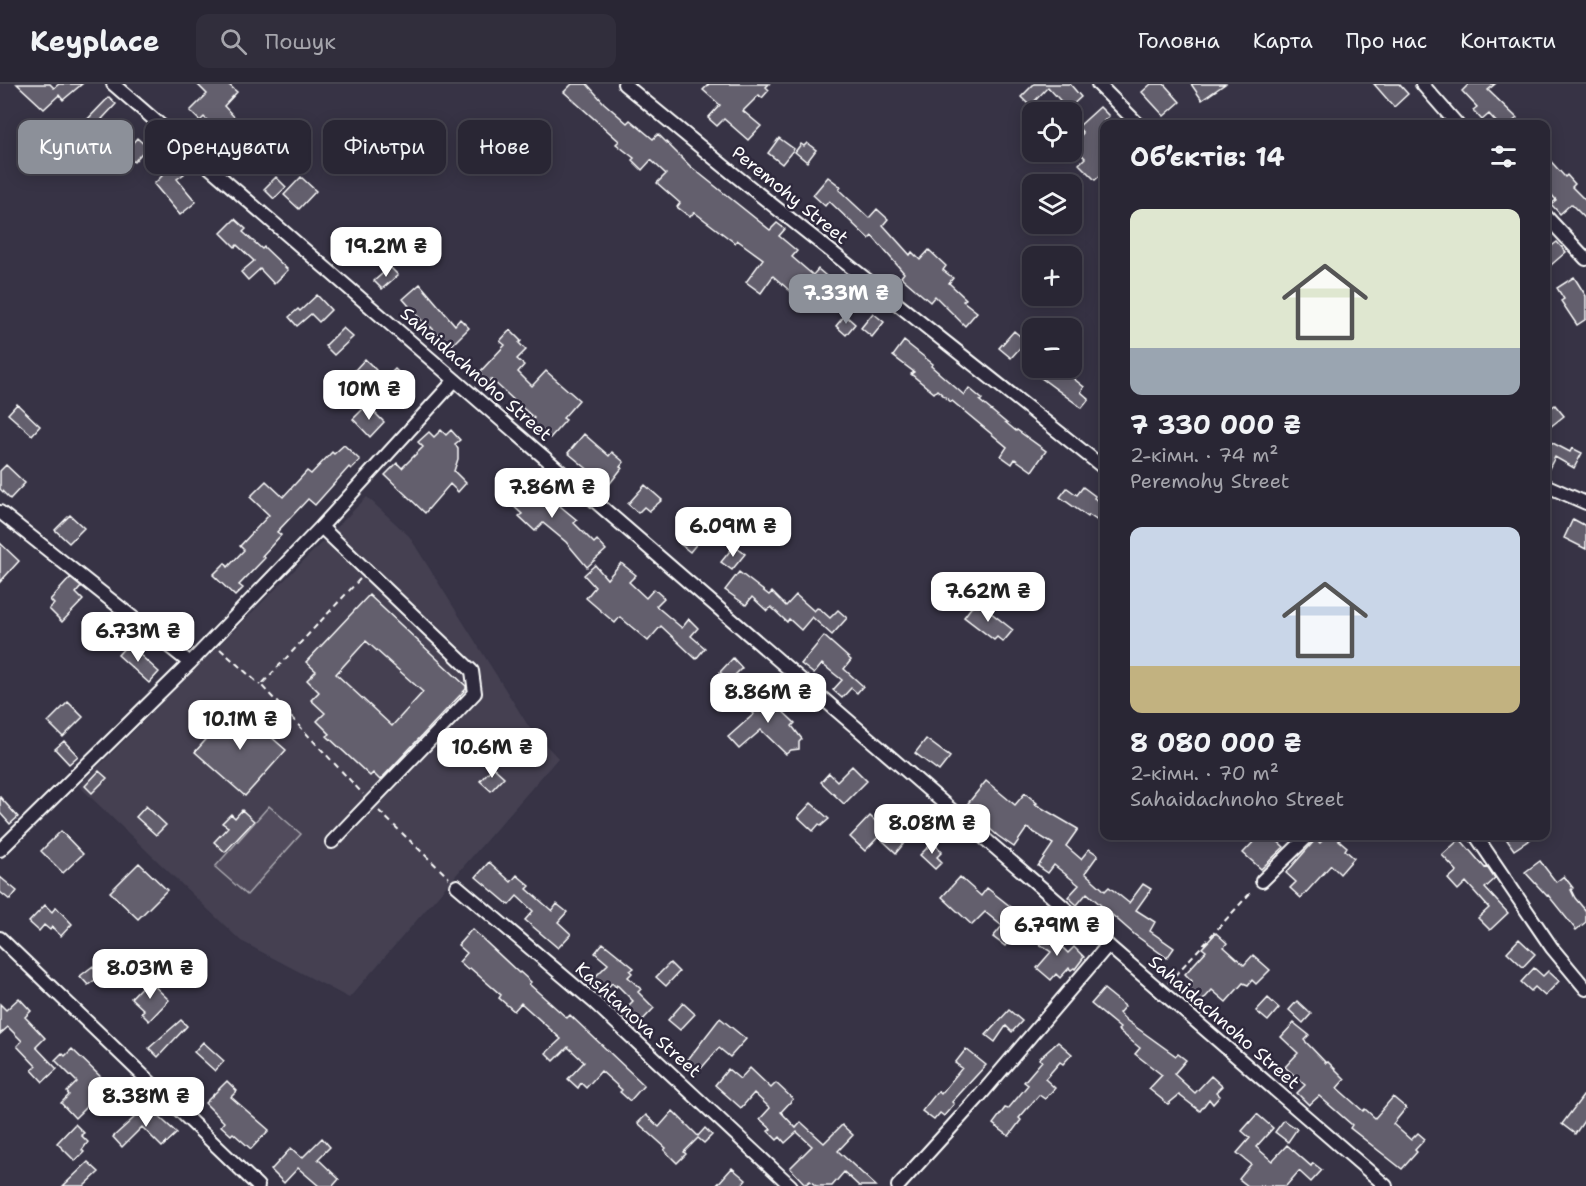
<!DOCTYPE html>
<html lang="uk">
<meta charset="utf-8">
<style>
:root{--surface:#292634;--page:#312e3c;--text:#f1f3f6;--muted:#a5a5ac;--line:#45434f;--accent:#8c9099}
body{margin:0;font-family:"Shantell Sans",sans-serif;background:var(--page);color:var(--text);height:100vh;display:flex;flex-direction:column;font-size:22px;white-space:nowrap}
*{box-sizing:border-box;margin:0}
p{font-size:20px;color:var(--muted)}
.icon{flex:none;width:33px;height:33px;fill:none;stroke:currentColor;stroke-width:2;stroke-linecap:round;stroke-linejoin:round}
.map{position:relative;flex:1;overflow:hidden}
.panel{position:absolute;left:1100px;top:36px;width:450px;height:720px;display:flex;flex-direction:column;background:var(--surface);border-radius:12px;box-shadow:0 3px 15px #0003,0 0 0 2px var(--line)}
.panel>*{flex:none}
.hud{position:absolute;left:18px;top:36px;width:570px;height:54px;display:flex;gap:12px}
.tools{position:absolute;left:1022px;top:18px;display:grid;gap:12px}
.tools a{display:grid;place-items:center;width:60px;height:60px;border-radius:12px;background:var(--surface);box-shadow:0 3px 15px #0003,0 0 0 2px var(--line);font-size:30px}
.price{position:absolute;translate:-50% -51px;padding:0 14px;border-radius:12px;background:#fff;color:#222;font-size:20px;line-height:39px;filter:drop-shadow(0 2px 3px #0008)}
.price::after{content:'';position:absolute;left:50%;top:36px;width:18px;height:14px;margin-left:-9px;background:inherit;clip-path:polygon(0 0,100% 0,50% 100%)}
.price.active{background:var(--accent);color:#fff}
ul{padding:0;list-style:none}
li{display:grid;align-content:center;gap:12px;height:318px;padding:0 30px}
li span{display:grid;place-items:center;height:186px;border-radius:12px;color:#555}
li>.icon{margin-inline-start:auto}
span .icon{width:108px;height:108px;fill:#fffc;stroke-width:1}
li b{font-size:26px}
h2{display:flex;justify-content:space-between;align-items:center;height:72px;padding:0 30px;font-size:26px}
.tag{padding:0 21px;border-radius:12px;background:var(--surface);box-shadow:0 3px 15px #0003,0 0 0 2px var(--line);font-size:21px;line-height:54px}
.tag.active{background:var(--accent);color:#fff}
header{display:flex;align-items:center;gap:36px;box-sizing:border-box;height:84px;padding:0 30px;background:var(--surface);border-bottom:2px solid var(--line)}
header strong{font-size:28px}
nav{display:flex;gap:33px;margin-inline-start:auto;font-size:21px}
.search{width:420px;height:54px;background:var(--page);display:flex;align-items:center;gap:15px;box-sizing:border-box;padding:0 21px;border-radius:12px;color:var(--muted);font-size:22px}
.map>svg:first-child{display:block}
.built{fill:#444051}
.green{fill:#514c5c;stroke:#a8a6ae;stroke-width:1.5}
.building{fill:#635f6d;stroke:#fff;stroke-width:1.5;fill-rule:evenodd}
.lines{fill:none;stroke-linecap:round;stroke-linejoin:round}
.minor-casing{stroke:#fff;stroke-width:16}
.path{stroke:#fff;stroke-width:2;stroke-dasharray:6 4.5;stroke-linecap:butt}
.minor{stroke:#2f2a3d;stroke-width:12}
.labels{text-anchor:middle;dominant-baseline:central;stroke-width:5;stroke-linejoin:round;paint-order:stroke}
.street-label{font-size:18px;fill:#fff;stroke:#2f2a3d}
</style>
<header>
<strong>Keyplace</strong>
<div class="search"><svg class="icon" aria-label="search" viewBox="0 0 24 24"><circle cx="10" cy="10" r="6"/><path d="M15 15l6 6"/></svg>Пошук</div>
<nav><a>Головна</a><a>Карта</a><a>Про нас</a><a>Контакти</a></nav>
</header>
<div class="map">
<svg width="1586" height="1102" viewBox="0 0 1586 1102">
<rect width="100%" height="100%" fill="#373345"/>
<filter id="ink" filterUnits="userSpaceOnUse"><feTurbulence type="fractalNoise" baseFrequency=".0167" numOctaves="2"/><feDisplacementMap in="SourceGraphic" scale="12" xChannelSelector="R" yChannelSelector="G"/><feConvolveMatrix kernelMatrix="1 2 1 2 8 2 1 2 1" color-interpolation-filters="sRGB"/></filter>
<g filter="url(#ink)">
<path class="built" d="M367,413l42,39 120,191 29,31 -209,240 -108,-57 -162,-155z"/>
<path class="green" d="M269,722l32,28 -54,61 -32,-28z"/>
<path class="building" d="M17,0h33l4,4 5,-4h23l-19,16 -4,-5 -15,14z
M197,0h31l9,8 -13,14 14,15 -16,15 -18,-19 -4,4 -10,-10 17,-17z
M572,0h15l17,19 23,20 3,-3 23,19 5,-5 32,32 80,64 7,-7 8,6 -6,7 18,15 -5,6 21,18 5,-6 14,12 -13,16 2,2 -9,11 -39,-34 -12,17 -15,-11 17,-23 -26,-19 -2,3 -41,-31 -4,5 -13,-10 3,-4 -23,-20 9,-9 -15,-14 -9,10 -10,-10 2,-2 -18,-14 3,-3 -55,-49z
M709,0h60l-3,3 3,3 -7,8 -3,-3 -16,16 18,15 -13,14 -24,-21 -7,7 -9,-8 12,-13 -17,-15z
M1034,0h36l11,13 -13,12 -20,-22 -18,19 -9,-9z
M1151,0h13l16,18 -16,14 -22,-24z
M1191,0h34l-23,16z
M1374,0h25l9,10 -14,13z
M1469,0h26l-7,6 29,28 -7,6h-12l-9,-10 -7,6 -9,-10 4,-3 -15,-16z
M109,13l7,7 -14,15 4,4 -6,6 12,12 -8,8 -5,-4 -1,1 -17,-17 4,-4 -1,-2z
M1100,23l9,9 -5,5v51l-9,8 -16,-16 6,-6 -13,-13 11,-12 -5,-6z
M137,54l10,9 -13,15 -10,-9z
M261,54l17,16 -12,12 -4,-4 -6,6 -12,-12z
M779,54l15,11 -12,15 -14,-11z
M807,59l9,7 -9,12 -12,-10 6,-8 3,2z
M164,68l20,22 -7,5 19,23 -16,13 -26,-31 8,-8 -3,-4 5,-4 -8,-8z
M1545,71l20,22 2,-2 8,9 -3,3 14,14v18l-15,-15 -11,10 -9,-10 5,-4 -11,-13z
M276,93l10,10 -12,12 -10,-10z
M301,93l15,14 -17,18 -15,-14z
M828,93l13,10 -2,3 30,28 8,-9 11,10 -5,6 27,30 2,-3 8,8 9,-10 17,16 -3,4 10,8 -4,5 17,16 -3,2 14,11 -12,14 -30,-30 -5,6 -29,-25 3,-4 -32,-37 -3,3 -40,-38 -4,5 -12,-11z
M235,135l11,10 -3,3 19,17 2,-2 24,23 -14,14 -14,-15 -12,11 -7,-8 13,-11 -17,-16 -2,2 -14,-14z
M1557,158l9,10 -15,13 -6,-7v-7z
M390,183l8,8 -16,14 -8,-8z
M1574,193l12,19v23l-9,6 -16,-24 3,-2 -7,-11z
M420,200l35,41 5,-6 9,9 -19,19 -19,-20 -2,2 -26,-30z
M317,211l14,15 -12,12 -8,-8 -14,12 -8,-9 9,-8 2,2z
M873,229l11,9 -12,15 -11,-9z
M845,231l10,9 -9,11 -10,-9z
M343,244l10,9 -19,18 -9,-9z
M510,246l11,11 -2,2 7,7 -9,9 7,6 -6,7 14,14 14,-15 33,29 -16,18 3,2 -16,18 -19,-17 3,-3 -18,-16 -25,-23 -3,4 -10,-9 27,-29 -5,-4z
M1014,247l12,10 -15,17 -12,-10z
M904,257l29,23 -2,2 33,29 5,-7 13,11 -2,2 36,30 1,-1 29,21 -14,20 -17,-12 -3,5 -11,-8 6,-9 -55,-46 -1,1 -14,-12 -3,3 -23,-19 3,-2 -21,-16z
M365,275l11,11 -10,10 -11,-10z
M1047,284h13l24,19 -3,5 8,7 -7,9 -42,-31z
M395,285l10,10 -6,6 12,13 -8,8 -23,-22z
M17,320l23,22 -8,9 -24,-21z
M367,321l17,17 -14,15 -17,-18z
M1555,321l9,11 -19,15v-19z
M441,346l5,5 5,-5 9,10 -5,4 3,5v10l-4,12 12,12 -8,9 -8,-8 -25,29 -40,-38 12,-12 5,5 21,-21 -5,-5 11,-10 5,5z
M584,350l25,22 3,-4 12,10 -4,5 2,1 -14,18 -40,-33z
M1545,355l25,13 2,-4 10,5 -8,15 -19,-11 -10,19z
M344,361l16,15 -9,9 -2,-2 -34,38 -7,-6 -31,33 4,3 -19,21 3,2 -26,27 4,3 -8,8 -22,-21 12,-12 3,4 16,-17 -4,-4 29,-31 -19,-18 16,-16 17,16 24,-26 4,3 21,-22 2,2z
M6,381l19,18 -15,16 -10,-10v-18z
M512,387l33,32 9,-10 10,8 -4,5 17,14 -3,3 20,20 3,-3 9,10 -19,17 -21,-25 -23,-19 -8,8 -16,-15 3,-2 -13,-12 6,-6 -14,-15z
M645,401l17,15 -13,11 -5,-4 -6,6 -10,-9z
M1083,403l12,9 -1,2 10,7v20l-15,-10 -1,2 -28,-20 7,-9 10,7z
M70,431l14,13 -15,15 -14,-13z
M1573,435l13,7v23l-22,-11z
M693,444l10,8 -13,16 -10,-8z
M0,459l19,18 -19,21z
M734,462l11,8 -13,16 -11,-8z
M621,479l15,12 -7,7 17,16 8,-9 10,9 -8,8 26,22 7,-9 9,9 -7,8 14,12 -9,11 -35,-33 -13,15 -28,-24 -5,6 -29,-25 9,-11 -11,-12 11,-10 12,14z
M739,488l30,23 3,-3 14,14 10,-11 18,16 3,-3 3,1 10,9 8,-8 9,8 -15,17 -20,-18 -11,13 -12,-11 -2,3 -16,-15 -4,4 -15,-14 -6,8 -21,-15z
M70,494l11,9 -5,6 7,7 -21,22 -13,-13 5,-5 -4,-4z
M369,511l97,91v3l-86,91 -7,-7 -3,3 -43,-40 3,-2 -13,-13 8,-8 -14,-13 8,-8 -12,-12 9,-9 -10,-9zM366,557l57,51 -31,34 -56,-52z
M976,517l37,29 -10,12 -6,-5 -3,3 -30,-23z
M824,552l27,24 -7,9 19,17 -6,7 -6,-5 -9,10 -9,-8 9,-10 -20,-16 -8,10 -13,-10z
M128,560l31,28 -10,11 -31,-28z
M733,574l9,10 -13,13 -9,-9z
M765,602l15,14 -4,5 19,18 -3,3 10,13 -3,3v7l-8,1 -5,4 -25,-24 -22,19 -11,-12 26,-23 -8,-9z
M68,618l15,15 -20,20 -15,-15z
M236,622l50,44 -41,46 -50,-44z
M926,655l24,18 -11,14 -24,-18z
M64,657l14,15 -9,8 -14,-15z
M852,682l15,15 -23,23 -23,-22 8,-9 8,8z
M493,683l11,10 -13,14 -11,-10z
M99,687l8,7 -15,15 -7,-7z
M986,697l29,24 10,-12 12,10 -2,1 43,25 -12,17 15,13 8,-10 9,6 -13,18 20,18 4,-4 20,16 14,-19 8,5 -15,21 19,12 -5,9 24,17 -7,10 -32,-23 -48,-42 -10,12 -9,-8 11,-12 -25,-20 -6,8 -10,-7 15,-22 -26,-16 -13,19 -16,-11 -33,-29z
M0,713l18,20 -8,7 -10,-11z
M811,719l18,16 -8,7 -2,-2 -6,7 -15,-14z
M146,722l20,19 -10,10 -20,-18z
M242,726l12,11 -29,31 -11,-10 14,-15 -6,-4 9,-9 4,4z
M906,729l10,9 -5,6 3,3 -18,22 -14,-13z
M870,732l15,14 -20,21 -15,-14z
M61,747l22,23 -20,19 -22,-22z
M1259,752h13l12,11 -23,22 -18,-16z
M1327,752h7l13,11 -2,3 9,8 -14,16 -9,-9 -30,33 -11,-10 6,-6 -10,-9 30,-34 4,4z
M1514,752h21l-21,14 -7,-10z
M1460,755l25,29 2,-1 8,12 -10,9 23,25 -18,17 -12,-12 11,-10 -23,-26 -8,8 -10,-11 9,-8 -15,-16z
M933,758l9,10 -5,5 5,5 -7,7 -15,-14z
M1540,777l16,21 8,-6 9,12 -2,2 4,8 11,13v11l-10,8 -28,-35 -1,1 -22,-24z
M489,778l22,20 6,-7 13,11 -3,3 25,22 5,-7 10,8 -9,10 13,12 -13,14 -33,-28 8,-9 -16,-15 -8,9 -33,-28z
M139,779l28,27 -29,29 -28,-27z
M0,793l17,14 -7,9 -10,-8z
M960,793l21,19 6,-8 38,30 -15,17 2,2 -7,9 -12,-9 9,-11 -17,-14 -13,13 -30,-28z
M45,821l7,7 4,-5 16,17 -11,12 -9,-9 -2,3 -6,-5 -5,6 -10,-9z
M472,845l47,44 1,-1 11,10 -2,2 38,34 3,-3 74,70 -14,16 -10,-9 2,-2 -21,-19 -15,17 -5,-5 -3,5 -10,-9 16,-17 -16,-15 -14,14 -8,-8 15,-14 -40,-36 -7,8 -15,-13 2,-3 -31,-27 -2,2 -9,-8 8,-9 -9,-8z
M1044,845l8,5 -1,2 17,17 6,-6 10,10 -9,12 -1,-1 -3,2 -2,-2 -9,10 -4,-4 -5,6 -14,-12 14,-16 -16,-11z
M1216,849l11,10 -3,4 20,18 9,-10 17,15 -14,14 -4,-4 -4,5 -5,-2 -17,19 -14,-12 -16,18 -8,-7 3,-3 -8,-7 9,-10 -7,-7 21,-23 -4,-3z
M1519,855l16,15 -12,13 -16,-15z
M603,859l31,25 -4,3 2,2 -4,4 13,12 -3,3 16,16 -15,16 -4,-5 -4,4 -10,-10 12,-12 -16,-16 -1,2 -4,-4 -8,9 -12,-12 16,-16 -13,-11z
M670,879l9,9 -13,14 -10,-9z
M93,882l7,10 -12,9 -8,-9z
M1534,884l9,8 5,-5 11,10 -14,15 -10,-9 -4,4 -10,-9z
M148,896l21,20 -20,21 -8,-8 3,-3 -13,-12z
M1104,905l21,17 -6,7 7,7 50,36 2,-2 8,6 -12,14 21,19 16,-17 11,10 -6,6 4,4 -7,8 -4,-5 -9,12 -21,-16 -11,9 -19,-15 13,-14 -27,-21 5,-6 -22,-18 2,-2 -29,-24z
M19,914l12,13 -6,6 20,21 -9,9 21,22 -14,13 -11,-12 4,-4 -19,-20 5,-5 -14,-14 -8,7v-30l6,6z
M1268,914l11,10 -11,13 -12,-10z
M1297,917l14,13 -8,9 -14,-13z
M683,919l12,11 -15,16 -12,-10z
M1009,926l13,11 -10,11 -6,-6 -11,16 -9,-7z
M720,934l26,21 -16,18 -11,-9 -21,24 -12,-10z
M181,936l6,6 -29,31 -9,-9z
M1294,939l15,12 -5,5 22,23 2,-1 17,17 -8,9 26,23 2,-2 10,9 18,-21 13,11 -13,16 18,16 7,-7 7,6 -10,11 2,2 -15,17 -52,-41 2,-3 -33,-29 -10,9 -12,-12 8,-8 -20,-18 13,-14 -17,-16z
M203,958l21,19 -9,10 -21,-19z
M1058,958l14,12 -9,10 -3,-2 -15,17 10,9 -10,11 -6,-4 -20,23 2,2 -12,16 -16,-12 12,-16 3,1 20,-24 -4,-3 18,-21 -3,-2z
M72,965l32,31 -17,16 5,5 -17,17 -14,-15 8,-8 -2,-3 10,-10 -22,-22 7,-7 3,3z
M966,965l20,16 -34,37 2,2 -10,12 -4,-3 -6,7 -12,-9 16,-20 3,3 21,-26 -7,-5z
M750,984l21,20 5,-5 17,16 -12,13 15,16 5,-6 23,21 18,-18 11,10 -15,16 38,35h-17l-15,-14 -12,14h-16l-6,-5 -4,3 -2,-1 -14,-15 22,-22 -15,-14 -12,11 -5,-6 -3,3 -9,-9 3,-2 -11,-10 10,-11 -16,-15 -13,15 -26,-23 13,-16 12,10z
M227,997l10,10 -6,6 38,33 -18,19 -18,-16 -2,2 -10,-9 3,-4 -19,-19z
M1586,1008v26l-11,16 -13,-10z
M147,1022l30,27 -15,14 -20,-20 -20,20 -9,-10z
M673,1027l25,25 7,-8 7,7 -8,8 -6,-5 -14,14 2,2 -9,9 -13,-13 2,-2 -28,-25 8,-8 13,12z
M1257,1030l16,14 -17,19 16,14 15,-16 24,21 2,-3 9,7 -11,12 -12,-11 -13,15h-38l-9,-7 12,-15 -14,-11 13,-15 -8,-7z
M1284,1036l13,9 -9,13 -13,-10z
M75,1040l9,9 -3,2 7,7 -6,8 2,2 -9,9 -18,-18z
M322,1054l8,9 -12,12 21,20 -6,7h-14l-21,-18 -14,15 -13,-13 20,-22 11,10z
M88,1078l11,10 -15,14h-21z
M732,1084l14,12 -5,6h-25z"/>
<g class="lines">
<defs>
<path id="minor" d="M113,0l1273,1102
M624,0l107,88 373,296
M1098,0l40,40
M1422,0l35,40
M1545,131l41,44
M1545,401l41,18
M0,428l190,151
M321,443l151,144 3,22 -143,149
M1476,752l76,112 34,41
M0,766l190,-187 131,-136 134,-147
M1262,797l46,-45
M457,802l138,117 196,183
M0,854l258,248
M898,1102l79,-87 131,-154"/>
</defs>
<use href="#minor" class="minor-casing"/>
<path class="path" d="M360,495l-99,106 102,109
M220,565l40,36
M379,727l70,67
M1168,899l85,-93"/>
<use href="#minor" class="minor"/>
</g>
</g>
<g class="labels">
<g class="street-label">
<text transform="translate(790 111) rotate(39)">Peremohy Street</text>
<text transform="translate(476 290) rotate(41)">Sahaidachnoho Street</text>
<text transform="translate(638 936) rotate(42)">Kashtanova Street</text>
<text transform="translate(1224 938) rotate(41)">Sahaidachnoho Street</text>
</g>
</g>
</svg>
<div class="tools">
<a><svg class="icon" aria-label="locate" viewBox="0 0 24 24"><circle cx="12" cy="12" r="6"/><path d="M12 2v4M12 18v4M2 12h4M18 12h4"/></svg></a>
<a><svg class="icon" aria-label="layers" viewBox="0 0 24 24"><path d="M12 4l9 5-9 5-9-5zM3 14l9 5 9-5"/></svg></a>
<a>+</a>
<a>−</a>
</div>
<b class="price" style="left:386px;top:194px">19.2M ₴</b>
<b class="price active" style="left:846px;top:241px">7.33M ₴</b>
<b class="price" style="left:369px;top:337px">10M ₴</b>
<b class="price" style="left:552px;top:435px">7.86M ₴</b>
<b class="price" style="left:733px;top:474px">6.09M ₴</b>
<b class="price" style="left:988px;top:539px">7.62M ₴</b>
<b class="price" style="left:138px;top:579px">6.73M ₴</b>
<b class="price" style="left:768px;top:640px">8.86M ₴</b>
<b class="price" style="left:240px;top:667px">10.1M ₴</b>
<b class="price" style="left:492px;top:695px">10.6M ₴</b>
<b class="price" style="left:932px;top:771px">8.08M ₴</b>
<b class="price" style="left:1057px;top:873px">6.79M ₴</b>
<b class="price" style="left:150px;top:916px">8.03M ₴</b>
<b class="price" style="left:146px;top:1044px">8.38M ₴</b>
<div class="hud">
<a class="tag active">Купити</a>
<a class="tag">Орендувати</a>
<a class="tag">Фільтри</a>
<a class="tag">Нове</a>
</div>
<section class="panel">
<h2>Об’єктів: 14<svg class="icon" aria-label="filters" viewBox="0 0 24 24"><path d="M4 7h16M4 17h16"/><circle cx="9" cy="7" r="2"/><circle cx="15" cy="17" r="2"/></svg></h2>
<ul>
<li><span style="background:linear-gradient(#dfe7d0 75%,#9aa5b1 0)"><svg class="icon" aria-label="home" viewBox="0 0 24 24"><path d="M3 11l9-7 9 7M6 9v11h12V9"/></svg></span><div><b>7 330 000 ₴</b><p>2-кімн. · 74 m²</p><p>Peremohy Street</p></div></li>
<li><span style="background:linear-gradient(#c9d6e8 75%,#c2b280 0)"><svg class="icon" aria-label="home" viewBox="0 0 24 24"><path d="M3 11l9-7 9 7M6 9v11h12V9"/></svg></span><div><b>8 080 000 ₴</b><p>2-кімн. · 70 m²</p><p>Sahaidachnoho Street</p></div></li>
</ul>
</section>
</div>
